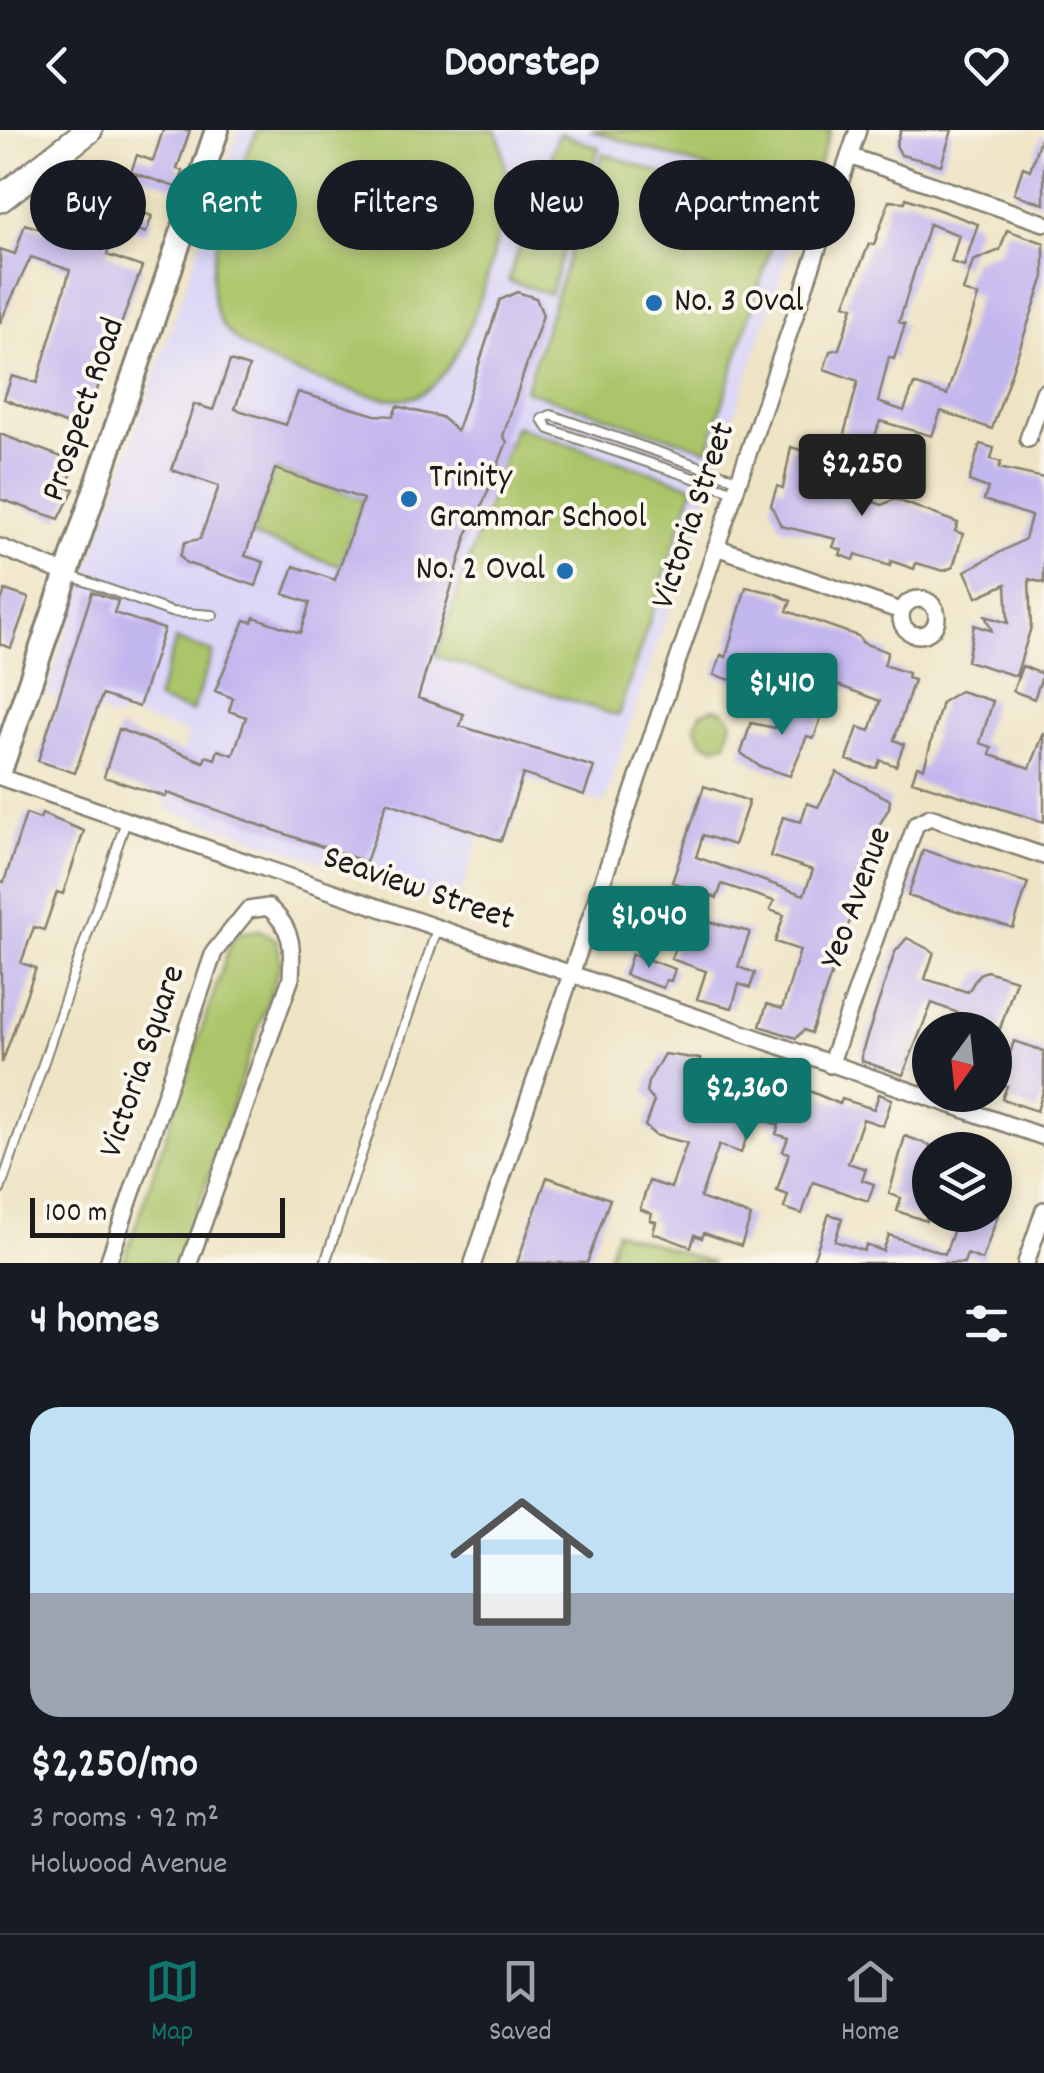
<!DOCTYPE html>
<meta charset="utf-8">
<style>
:root{--surface:#171b24;--page:#20242c;--text:#f1f3f6;--muted:#9ea1a6;--line:#363941;--accent:#0f766e}
body{margin:0;font-family:Dekko,sans-serif;background:var(--page);color:var(--text);height:100vh;display:flex;flex-direction:column;font-size:38px;white-space:nowrap}
*{box-sizing:border-box;margin:0}
p{font-size:32px;color:var(--muted)}
.icon{flex:none;width:55px;height:55px;fill:none;stroke:currentColor;stroke-width:2;stroke-linecap:round;stroke-linejoin:round}
.map{position:relative;height:1133px;overflow:hidden}
.details{display:flex;flex-direction:column;background:var(--surface);flex:1}
.details>*{flex:none}
.hud{position:absolute;left:30px;top:30px;width:985px;height:90px;display:flex;gap:20px}
.needle{width:65px;rotate:195deg}
.buttons{position:absolute;left:912px;top:882px;display:grid;gap:20px}
.buttons a{display:grid;place-items:center;width:100px;height:100px;border-radius:50%;background:var(--surface);box-shadow:0 5px 15px #0003;font-size:50px}
.scale{position:absolute;left:30px;bottom:25px;width:255px;box-sizing:border-box;padding-left:10px;border:5px solid #1c1c1c;border-top:0;font-size:28px;line-height:35px;white-space:nowrap;color:#1c1c1c;-webkit-text-stroke:8px #fbf7ec;paint-order:stroke}
.price{position:absolute;translate:-50% -85px;padding:0 22px;border-radius:10px;background:var(--accent);color:#fff;font-size:32px;line-height:65px;filter:drop-shadow(0 2px 5px #0008)}
.price::after{content:'';position:absolute;left:50%;top:60px;width:30px;height:22px;margin-left:-15px;background:inherit;clip-path:polygon(0 0,100% 0,50% 100%)}
.price.active{background:#222;color:#fff}
ul{padding:0;list-style:none}
li{display:grid;align-content:center;gap:20px;height:530px;padding:0 30px}
li+li{border-top:2px solid var(--line)}
li span{display:grid;place-items:center;height:310px;border-radius:30px;color:#555}
li>.icon{margin-inline-start:auto}
span .icon{width:180px;height:180px;fill:#fffc;stroke-width:1}
li b{font-size:42px}
h2{display:flex;justify-content:space-between;align-items:center;height:120px;padding:0 30px;font-size:42px}
.chip{padding:0 35px;border-radius:45px;background:var(--surface);box-shadow:0 5px 15px #0003;font-size:35px;line-height:90px}
.chip.active{background:var(--accent);color:#fff}
header{display:flex;justify-content:space-between;align-items:center;height:130px;padding:0 30px;background:var(--surface);font-size:45px;font-weight:800}
.tabs{display:flex;justify-content:space-around;align-items:center;height:140px;border-top:2px solid var(--line);background:var(--surface);font-size:28px;color:var(--muted)}
.tabs a{display:grid;justify-items:center;gap:5px}
.tabs .active{color:var(--accent)}
.map>svg:first-child{display:block}
.built{fill:#dbd6f7}
.green{fill:#acc56b;stroke:#647044;stroke-width:2.5}
.building{fill:#c2b6ee}
.lines{fill:none;stroke-linecap:round;stroke-linejoin:round}
.lane-casing{stroke:#858070;stroke-width:12}
.street-casing{stroke:#858070;stroke-width:20}
.secondary-casing{stroke:#858070;stroke-width:28}
.primary-casing{stroke:#858070;stroke-width:30}
.lane{stroke:#fff;stroke-width:8}
.street{stroke:#fff;stroke-width:15}
.secondary{stroke:#fff;stroke-width:22}
.primary{stroke:#fff;stroke-width:25}
.poi-dot{fill:#1f6fb2;stroke:#fbf7ec;stroke-width:4}
.labels{text-anchor:middle;dominant-baseline:central;stroke-width:8;stroke-linejoin:round;paint-order:stroke}
.poi-label{font-size:35px;fill:#1c1c1c;stroke:#fbf7ec;text-anchor:start}
.street-label{font-size:35px;fill:#1c1c1c;stroke:#fbf7ec}
</style>
<header><svg class="icon" aria-label="back" viewBox="0 0 24 24"><path d="M15 5l-7 7 7 7"/></svg>Doorstep<svg class="icon" aria-label="heart" viewBox="0 0 24 24"><path d="M12 20l-8-8c-3-5 5-10 8-4 3-6 11-1 8 4z"/></svg></header>
<div class="map">
<svg width="1044" height="1133" viewBox="0 0 1044 1133">
<rect width="100%" height="100%" fill="#fbf7ec"/>
<filter id="ink" filterUnits="userSpaceOnUse"><feTurbulence type="fractalNoise" baseFrequency=".01" numOctaves="2"/><feDisplacementMap in="SourceGraphic" scale="20" xChannelSelector="R" yChannelSelector="G"/><feConvolveMatrix kernelMatrix="1 2 1 2 8 2 1 2 1" color-interpolation-filters="sRGB"/></filter>
<filter id="wash" filterUnits="userSpaceOnUse"><feTurbulence type="fractalNoise" baseFrequency=".0048" numOctaves="4" result="noise"/><feDisplacementMap in="SourceGraphic" scale="40" xChannelSelector="R" yChannelSelector="G"/><feGaussianBlur stdDeviation="2.25" result="paint"/><feColorMatrix in="noise" values="0 0 0 0 0 0 0 0 0 0 0 0 0 0 0 0 0 1.4 0 .05"/><feComposite in="paint" operator="in"/></filter>
<g filter="url(#wash)">
<rect width="100%" height="100%" fill="#eee4c5"/>
<path class="built" d="M239,0h351l216,71 -202,603 -76,-24 -20,63 -28,-7 -24,72 -292,-100 24,-74 -65,-21 -4,7 -74,-25z"/>
<path class="green" d="M258,0h238c7,18 10,32 10,52 -2,50 -38,191 -87,213 -25,11 -66,-4 -90,-12 -32,-9 -77,-25 -101,-51 -40,-42 7,-158 30,-202z
M590,0h241l-25,71z
M559,3l40,15 -25,77 -42,-14z
M603,23l178,62 -73,235 -183,-60z
M530,85l41,13 -21,66 -42,-13z
M515,296l179,60 -76,230 -182,-60z
M275,339l88,30 -23,67 -88,-30z
M176,510l37,12 -21,60 -36,-12z
M713,578l12,3 7,10 -6,22 -12,3 -12,-4 -7,-17 6,-12z
M260,800l17,10 4,22 -102,301h-56l108,-321 9,-9z
M616,1101l97,32h-107z"/>
<g id="blocks">
<path class="building" d="M163,0h27l-13,39 6,2 -5,17 -47,-16 6,-17 16,6z
M901,0h51l-11,35 -40,-10 -5,-10z
M1041,6h3v68l-30,-10 9,-27 7,3z
M103,35l34,11 -11,31 26,9 -6,17 -29,-10 -10,32 35,12 -60,164 -78,-32 8,-23 25,7 33,-113 -39,-13 -31,66v-74l15,5 10,-30 30,10 14,-41 22,7z
M906,68l72,26 -14,42 -13,-4 8,-27 -30,-11 -30,98 6,2 -11,35 -5,-2 -11,45 26,9 10,-27 33,11 31,-99 -15,-5 10,-30 27,-11 7,-20 37,13v34l-52,152 -51,-18 -9,25 -52,-15 -10,30 -28,-9 16,-61 -34,-12 6,-18 9,-2 14,-42 -8,-3 24,-60 5,1 15,-44 16,1z
M517,162l19,6 7,17 -40,121 4,6 -27,69 -5,-2 -57,189 46,16 -4,12 134,41 -10,28 -61,-21 -22,67 -114,-39 -21,60 -199,-69 -1,4 -62,-20 15,-48 85,33 2,-6 9,3 3,-9 15,5 13,-38 -17,-6 4,-13 -18,-7 30,-71 7,2 2,-5 46,16 10,-30 -26,-9 10,-28 41,14 28,-81 -88,-30 -30,87 19,6 -8,24 -70,-23 -6,-7 5,-14 15,-3 19,-53 -47,-16 22,-66 19,6 17,-49 19,6 -14,42 51,16 12,-33 77,23 18,1 4,-10 26,7 18,4 16,14 43,-131z
M0,304l75,28 -8,25 7,2 -15,30 -59,-20z
M980,314l14,4 -3,11 10,3 -2,6 45,10v105l-15,-4 2,48 -15,49 -49,-15 7,-36 18,6 -7,-15 23,7 -2,-39 -29,13 -12,-26 60,-32 6,-23 -47,-16 4,-12 -19,-7z
M791,317l44,14 -8,21 20,6 -2,4 37,13 13,-6 63,24 -3,8 8,3 -10,33 -9,4 -28,-8 -2,6 -23,-8 -1,5 -34,-12 -2,6 -14,-5 2,-5 -9,-3 3,-8 -55,-13 -10,-21 6,-19 6,2z
M746,457l28,6 17,8 -4,10 71,25 5,7 25,9 -4,13 24,8 -1,5 7,2 -20,60 10,4 -8,22 -16,-6 -3,8 -8,-1 -22,-7 11,-33 12,4 10,-30 -63,-24 -41,16 -62,-18 7,-20 5,2z
M5,460l24,8 -18,50 -11,-4v-40z
M92,462l26,9 -4,12 50,16 -25,78 -37,-12 -27,78 -37,-12z
M1022,536l21,8 -9,25 -21,-8z
M960,561l33,10 -13,42 12,4 -2,8 40,13 14,-35v89l-132,-41 5,-15 7,2 18,-66z
M784,569l39,13 -9,26 -7,-2 -17,40 -31,-10 -18,-13 10,-30 24,5z
M837,642l53,28 -1,8 -12,21 4,2 -70,202 -7,-3 -8,8 -36,-12 7,-22 15,5 18,-59 -25,-8 9,-27 -14,-5 4,-9 -52,-17 -5,14 -45,-16 32,-96 45,15 -15,44 -31,-10 -7,22 108,38 9,-25 -43,-14 13,-39 18,5 6,-19 11,4z
M26,684l14,5 2,-5 42,17 -21,63 -6,-2 -13,38 -10,-3 -13,36 15,5 -34,95 -2,-182 4,1z
M923,720l105,33 -15,45 -105,-32z
M686,786l64,16 -12,35 17,6 -5,15 -11,-4 -7,24 -35,-9 9,-28 -35,-12z
M907,808l27,14 -9,27 43,13 11,-18 8,-3 29,9 -16,49 -68,-26 -29,72 -41,-14v-9l33,-100z
M632,824l43,15 -4,12 -5,-1 -3,8 -38,-13z
M1014,911l30,10v38l-7,22 -35,-12 5,-13 -7,-2z
M664,924l36,5v12l46,16 2,-5 9,3 9,-26 20,7 -5,13 59,25 2,-5 32,10 5,-15 13,5 -9,27 -20,-7 -15,44 18,6 -4,11 12,4 -6,17 -55,-19 -11,32 -18,-6 4,-13 -11,-4 12,-38 -6,-2 5,-13 -12,-4 3,-9 -25,-8 -13,36 -22,-8 -19,53 51,18 -10,30 -37,-13 -2,5 -7,-3 -4,12 -38,-14 3,-11 -6,-2 2,-6 -12,-5 9,-28 22,7 16,-45 -32,-8 -10,-9 9,-25 -8,-9 2,-10z
M905,1006l25,9 -4,76 -29,-10 4,-13 -12,-4z
M547,1047l63,22 -23,64h-70z
M829,1084l13,4 -7,23 29,10 2,-6 17,6 6,-16 56,19 14,-39h39l-16,45 -15,-6 -3,9h-152z"/>
</g>
</g>
<g filter="url(#ink)">
<use href="#blocks" fill-opacity="0" stroke="#858070" stroke-width="2.5"/>
<g class="lines">
<defs>
<path id="lane" d="M735,362l-186,-63 -7,-10 9,-4 188,65
M71,446l100,36 42,3
M0,1060l126,-369
M325,1133l112,-334"/>
<path id="street" d="M849,26l195,67
M1028,309l16,-47
M0,417l67,27
M716,417l185,64
M901 487a18 18 0 1 1 36 0a18 18 0 1 1-36 0Z
M0,647l1044,360
M830,935l86,-241 14,-7 114,39
M108,1133l106,-311 34,-42 20,-3
M189,1133l102,-285c2,-31 2,-50 -23,-71
M473,1133l385,-1133
M1026,1133l18,-53"/>
<path id="secondary" d="M0,641l217,-641"/>
<path id="primary" d="M0,69l89,-69"/>
</defs>
<use href="#lane" class="lane-casing"/>
<use href="#street" class="street-casing"/>
<use href="#secondary" class="secondary-casing"/>
<use href="#primary" class="primary-casing"/>
<use href="#lane" class="lane"/>
<use href="#street" class="street"/>
<use href="#secondary" class="secondary"/>
<use href="#primary" class="primary"/>
</g>
</g>
<g class="poi-dot">
<circle cx="654" cy="173" r="10"/>
<circle cx="409" cy="369" r="10"/>
<circle cx="565" cy="441" r="10"/>
</g>
<g class="labels">
<g class="poi-label">
<text x="674" y="173">No. 3 Oval</text>
<text x="429" y="349">Trinity<tspan x="429" dy="40">Grammar School</tspan></text>
<text x="545" y="441" text-anchor="end">No. 2 Oval</text>
</g>
<g class="street-label">
<text transform="translate(85 280) rotate(-71)">Prospect Road</text>
<text transform="translate(695 386) rotate(-71)">Victoria Street</text>
<text transform="translate(418 760) rotate(19)">Seaview Street</text>
<text transform="translate(858 768) rotate(-70)">Yeo Avenue</text>
<text transform="translate(144 932) rotate(-71)">Victoria Square</text>
</g>
</g>
</svg>
<div class="buttons">
<a><svg class="needle" viewBox="-14 -14 28 28"><path d="M0-13l5 13h-10z" fill="#e53935"/><path d="M0 13l5-13h-10z" fill="#9ea1a6"/></svg></a>
<a><svg class="icon" aria-label="layers" viewBox="0 0 24 24"><path d="M12 4l9 5-9 5-9-5zM3 14l9 5 9-5"/></svg></a>
</div>
<div class="scale">100 m</div>
<b class="price active" style="left:862px;top:389px">$2,250</b>
<b class="price" style="left:782px;top:608px">$1,410</b>
<b class="price" style="left:649px;top:841px">$1,040</b>
<b class="price" style="left:747px;top:1013px">$2,360</b>
<div class="hud">
<a class="chip">Buy</a>
<a class="chip active">Rent</a>
<a class="chip">Filters</a>
<a class="chip">New</a>
<a class="chip">Apartment</a>
</div>
</div>
<section class="details">
<h2>4 homes<svg class="icon" aria-label="filters" viewBox="0 0 24 24"><path d="M4 7h16M4 17h16"/><circle cx="9" cy="7" r="2"/><circle cx="15" cy="17" r="2"/></svg></h2>
<ul>
<li><span style="background:linear-gradient(#bfe0f5 60%,#9aa5b1 0)"><svg class="icon" aria-label="home" viewBox="0 0 24 24"><path d="M3 11l9-7 9 7M6 9v11h12V9"/></svg></span><div><b>$2,250/mo</b><p>3 rooms · 92 m²</p><p>Holwood Avenue</p></div></li>
</ul>
</section>
<nav class="tabs">
<a class="active"><svg class="icon" aria-label="map" viewBox="0 0 24 24"><path d="M3 6l6-2 6 2 6-2v14l-6 2-6-2-6 2zM9 4v14M15 6v14"/></svg>Map</a>
<a><svg class="icon" aria-label="saved" viewBox="0 0 24 24"><path d="M7 4h10v16l-5-4-5 4z"/></svg>Saved</a>
<a><svg class="icon" aria-label="home" viewBox="0 0 24 24"><path d="M3 11l9-7 9 7M6 9v11h12V9"/></svg>Home</a>
</nav>
